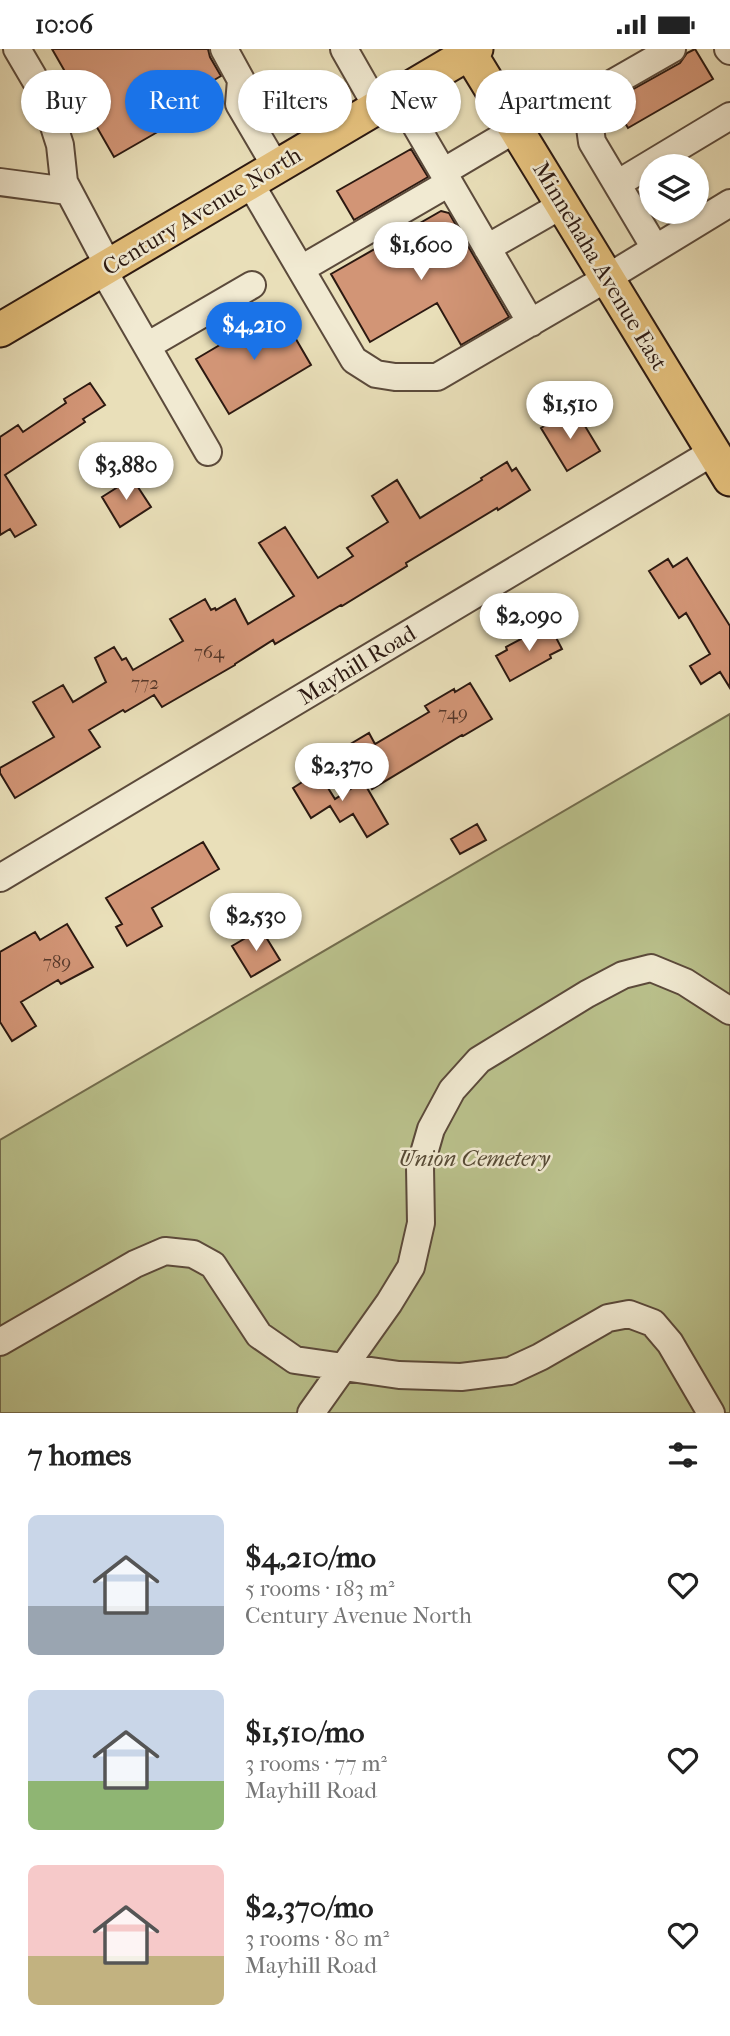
<!DOCTYPE html>
<meta charset="utf-8">
<style>
:root{--surface:#fff;--page:#f6f6f6;--text:#222;--muted:#767676;--accent:#1a73e8}
body{margin:0;font-family:"IM FELL French Canon",serif;background:var(--page);color:var(--text);height:100vh;display:flex;flex-direction:column;font-size:26px;white-space:nowrap}
*{box-sizing:border-box;margin:0}
p{font-size:23px;color:var(--muted)}
.icon{flex:none;width:38px;height:38px;fill:none;stroke:currentColor;stroke-width:2;stroke-linecap:round;stroke-linejoin:round}
.map{position:relative;height:1364px;overflow:hidden}
.sheet{display:flex;flex-direction:column;background:var(--surface);flex:1}
.sheet>*{flex:none}
.guide{position:absolute;left:21px;top:21px;width:690px;height:63px;display:flex;gap:14px}
.buttons{position:absolute;left:639px;top:105px;display:grid;gap:14px}
.buttons a{display:grid;place-items:center;width:70px;height:70px;border-radius:50%;background:var(--surface);box-shadow:0 2px 5px #0004;font-size:35px}
.price{position:absolute;translate:-50% -60px;padding:0 16px;border-radius:24px;background:#fff;color:#222;font-size:23px;line-height:46px;filter:drop-shadow(0 2px 4px #0008)}
.price::after{content:'';position:absolute;left:50%;top:42px;width:21px;height:16px;margin-left:-10px;background:inherit;clip-path:polygon(0 0,100% 0,50% 100%)}
.price.current{background:var(--accent);color:#fff}
ul{padding:0;list-style:none}
li{display:flex;align-items:center;gap:21px;height:175px;padding:0 28px}
li span{display:grid;place-items:center;flex:none;width:196px;height:140px;border-radius:10px;color:#555}
li>.icon{margin-inline-start:auto}
span .icon{width:84px;height:84px;fill:#fffc;stroke-width:1}
li b{font-size:30px}
h2{display:flex;justify-content:space-between;align-items:center;height:84px;padding:0 28px;font-size:30px}
.chip{padding:0 24px;border-radius:32px;background:var(--surface);box-shadow:0 2px 5px #0004;font-size:24px;line-height:63px}
.chip.current{background:var(--accent);color:#fff}
.status{display:flex;justify-content:space-between;align-items:center;height:49px;padding:0 35px;background:var(--surface);direction:ltr}
.status svg{height:19px;fill:currentColor}
.map>svg:first-child{display:block}
.green{fill:#bac18c;stroke:#736d4e;stroke-width:2}
.building{fill:#d29576;stroke:#2c1911;stroke-width:2}
.lines{fill:none;stroke-linecap:round;stroke-linejoin:round}
.minor-casing{stroke:#5b4a3b;stroke-width:30}
.major-casing{stroke:#2c1911;stroke-width:37}
.minor{stroke:#f1ead2;stroke-width:26}
.major{stroke:#e4c07c;stroke-width:33}
.labels{text-anchor:middle;dominant-baseline:central;stroke-width:5;stroke-linejoin:round;paint-order:stroke}
.number-label{font-size:19px;fill:#56382a}
.street-label{font-size:23px;fill:#2c1911;stroke:#f1ead2}
.park-label{font-size:23px;font-style:italic;fill:#574b36;stroke:#f1ead2}
</style>
<div class="status"><b>10:06</b><svg viewBox="0 0 49 12"><path d="M0 12V9h3v3zM5 12V6h3v6zM10 12V3h3v9zM15 12V0h3v12zM26 1h20v11H26zM47 4h2v5h-2z"/></svg></div>
<div class="map">
<svg width="730" height="1364" viewBox="0 0 730 1364">
<rect width="100%" height="100%" fill="#e9dfb9"/>
<filter id="stains"><feTurbulence type="fractalNoise" baseFrequency=".00286" numOctaves="4"/><feColorMatrix values="0 0 0 0 .2 0 0 0 0 .09 0 0 0 0 .02 0 0 0 .5 -.17"/></filter>
<radialGradient id="worn" r=".72"><stop offset=".6" stop-color="#630" stop-opacity="0"/><stop offset="1" stop-color="#630" stop-opacity=".3"/></radialGradient>
<path class="green" d="M730,665v699h-730v-273z"/>
<path class="building" d="M52,0h156l2,8 11,19 -68,40 8,14 -47,27z
M695,0l18,30 -85,49 -16,-27 68,-38 7,-10z
M411,100l17,28 -74,43 -17,-29z
M441,162l8,2 60,104 -48,28 -24,-42 -67,39 -39,-68z
M279,261l32,55 -82,49 -33,-55z
M90,334l15,22 -22,14 2,3 -80,53 31,50 -21,12 -5,-8 -10,6v-98l18,-12 5,7 43,-29 -2,-4z
M570,362l7,13 5,-3 18,30 -33,20 -26,-43z
M507,413l5,9 4,-3 14,22 -32,20 -1,-2 -91,55 1,3 -65,40 -1,-1 -66,39 -2,-4 -38,24v1l-73,42 -8,-12 -29,17 -2,-2 -34,20 11,17 -85,51 -15,-25v-5l54,-31 -21,-35 30,-17 10,17 33,-20 -11,-24 19,-11 8,13 4,-2 7,12 50,-29 -13,-22 35,-20 6,11 4,-2 1,2 19,-11 13,25 46,-28 -35,-53 26,-16 33,51 35,-22 -6,-8 41,-26 -16,-26 25,-16 23,38 62,-38 -1,-2z
M132,429l19,29 -31,20 -18,-30z
M687,509l43,68v62l-10,-16 -19,12 -11,-18 20,-12 -24,-41 -7,5 -30,-47 19,-12 5,8z
M550,577l12,23 -12,6 1,3 -41,23 -14,-25 11,-6 -1,-3 30,-16 1,2z
M470,634l22,36 -29,17 -1,-1 -90,54 -25,-43 22,-13 6,11 54,-32 -4,-6 29,-17 1,3z
M318,723l17,27 28,-18 25,43 -21,13 -14,-23 -13,8 -10,-16 -19,12 -18,-30z
M477,775l9,16 -26,14 -9,-15z
M203,793l16,27 -67,39 10,18 -35,20 -11,-19 6,-3 -16,-26z
M67,875l26,43 -32,17 -3,-4 -37,22 15,24 -24,15 -12,-19v-70l35,-20 5,8z
M261,880l19,31 -29,17 -19,-31z"/>
<g class="lines">
<defs>
<path id="minor" d="M17,0l27,46 16,50 4,37 45,85
M224,0l17,31 -2,24 37,63
M344,0l33,58
M728,0l2,2
M398,46l133,228
M443,123l73,-43
M0,133l68,9
M250,134l104,177 22,14 19,3h42l170,-99 123,-75
M617,135l113,-68
M487,199l75,-43
M655,199l-63,-106 -4,-29 9,-21 75,-43
M301,220l148,-86
M103,221l105,182
M147,297l105,-61
M0,829l713,-426
M0,1293l135,-78 30,-13 28,3 20,11 46,70 36,25 104,15 62,2 49,-6 30,-14 68,-39 21,-4 24,9 17,20 41,70
M311,1364l78,-110 22,-36 10,-44 -1,-56 11,-38 21,-39 27,-30 108,-66 36,-19 28,-7 34,14 45,29"/>
<path id="major" d="M467,0l263,430
M0,281l476,-281"/>
</defs>
<use href="#minor" class="minor-casing"/>
<use href="#major" class="major-casing"/>
<use href="#minor" class="minor"/>
<use href="#major" class="major"/>
</g>
<g class="labels">
<g class="number-label">
<text x="209" y="603">764</text>
<text x="145" y="634">772</text>
<text x="453" y="664">749</text>
<text x="57" y="913">789</text>
</g>
<g class="street-label">
<text transform="translate(202 162) rotate(-31)">Century Avenue North</text>
<text transform="translate(600 217) rotate(59)">Minnehaha Avenue East</text>
<text transform="translate(357 616) rotate(-31)">Mayhill Road</text>
</g>
<g class="park-label">
<text x="474" y="1109">Union Cemetery</text>
</g>
</g>
<rect width="100%" height="100%" filter="url(#stains)"/>
<rect width="100%" height="100%" fill="url(#worn)"/>
</svg>
<div class="buttons">
<a><svg class="icon" aria-label="layers" viewBox="0 0 24 24"><path d="M12 4l9 5-9 5-9-5zM3 14l9 5 9-5"/></svg></a>
</div>
<b class="price" style="left:421px;top:233px">$1,600</b>
<b class="price current" style="left:254px;top:313px">$4,210</b>
<b class="price" style="left:570px;top:392px">$1,510</b>
<b class="price" style="left:126px;top:453px">$3,880</b>
<b class="price" style="left:529px;top:604px">$2,090</b>
<b class="price" style="left:342px;top:754px">$2,370</b>
<b class="price" style="left:256px;top:904px">$2,530</b>
<div class="guide">
<a class="chip">Buy</a>
<a class="chip current">Rent</a>
<a class="chip">Filters</a>
<a class="chip">New</a>
<a class="chip">Apartment</a>
</div>
</div>
<section class="sheet">
<h2>7 homes<svg class="icon" aria-label="filters" viewBox="0 0 24 24"><path d="M4 7h16M4 17h16"/><circle cx="9" cy="7" r="2"/><circle cx="15" cy="17" r="2"/></svg></h2>
<ul>
<li><span style="background:linear-gradient(#c9d6e8 65%,#9aa5b1 0)"><svg class="icon" aria-label="home" viewBox="0 0 24 24"><path d="M3 11l9-7 9 7M6 9v11h12V9"/></svg></span><div><b>$4,210/mo</b><p>5 rooms · 183 m²</p><p>Century Avenue North</p></div><svg class="icon" aria-label="heart" viewBox="0 0 24 24"><path d="M12 20l-8-8c-3-5 5-10 8-4 3-6 11-1 8 4z"/></svg></li>
<li><span style="background:linear-gradient(#c9d6e8 65%,#8fb573 0)"><svg class="icon" aria-label="home" viewBox="0 0 24 24"><path d="M3 11l9-7 9 7M6 9v11h12V9"/></svg></span><div><b>$1,510/mo</b><p>3 rooms · 77 m²</p><p>Mayhill Road</p></div><svg class="icon" aria-label="heart" viewBox="0 0 24 24"><path d="M12 20l-8-8c-3-5 5-10 8-4 3-6 11-1 8 4z"/></svg></li>
<li><span style="background:linear-gradient(#f6c9c9 65%,#c2b280 0)"><svg class="icon" aria-label="home" viewBox="0 0 24 24"><path d="M3 11l9-7 9 7M6 9v11h12V9"/></svg></span><div><b>$2,370/mo</b><p>3 rooms · 80 m²</p><p>Mayhill Road</p></div><svg class="icon" aria-label="heart" viewBox="0 0 24 24"><path d="M12 20l-8-8c-3-5 5-10 8-4 3-6 11-1 8 4z"/></svg></li>
</ul>
</section>
